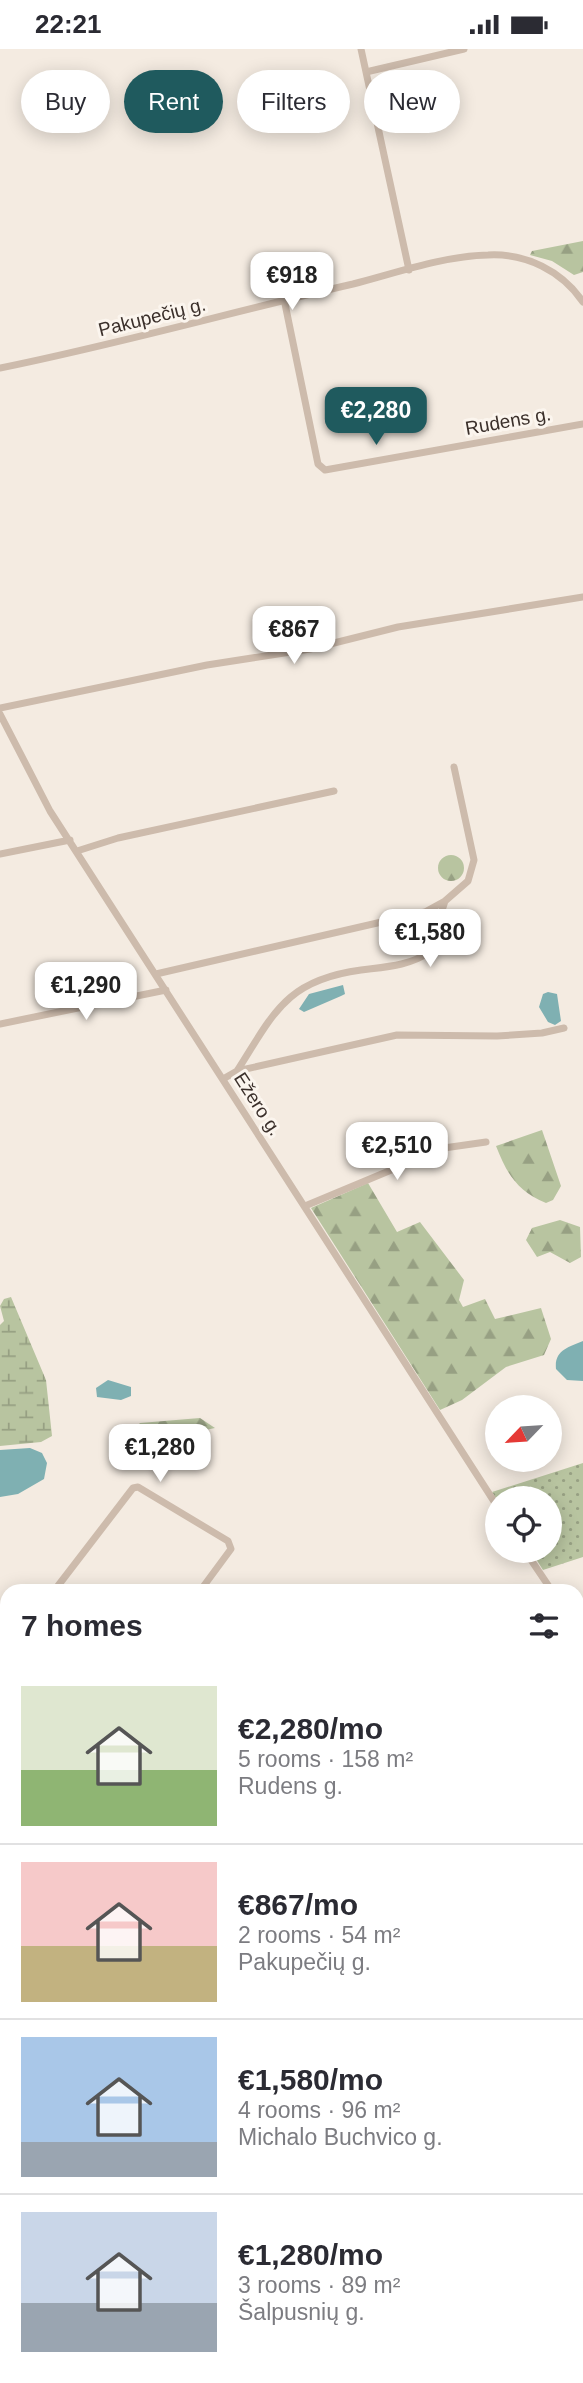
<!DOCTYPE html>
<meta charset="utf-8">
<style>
:root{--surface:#fff;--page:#f2f2f3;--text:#2b2b33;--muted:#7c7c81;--line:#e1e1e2;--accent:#1f5a5e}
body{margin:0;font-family:Helvetica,sans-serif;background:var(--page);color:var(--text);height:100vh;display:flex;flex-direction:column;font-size:26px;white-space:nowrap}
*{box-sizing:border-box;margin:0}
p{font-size:23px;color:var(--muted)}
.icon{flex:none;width:38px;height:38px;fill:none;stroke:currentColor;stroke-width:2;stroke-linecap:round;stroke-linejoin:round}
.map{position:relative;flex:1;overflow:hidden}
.panel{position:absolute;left:0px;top:1535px;width:584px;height:800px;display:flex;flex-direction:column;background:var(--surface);border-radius:21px 21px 0 0;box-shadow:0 4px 18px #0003}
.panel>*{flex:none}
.top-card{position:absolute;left:21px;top:21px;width:542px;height:63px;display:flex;gap:14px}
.needle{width:46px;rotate:245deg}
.tools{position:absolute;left:485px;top:1346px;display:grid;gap:14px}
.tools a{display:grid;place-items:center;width:77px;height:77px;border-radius:50%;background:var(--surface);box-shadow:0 4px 18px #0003;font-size:35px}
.price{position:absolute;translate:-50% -60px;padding:0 16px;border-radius:14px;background:#fff;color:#222;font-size:23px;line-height:46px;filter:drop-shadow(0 2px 4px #0008)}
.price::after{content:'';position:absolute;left:50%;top:42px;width:21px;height:16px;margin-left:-10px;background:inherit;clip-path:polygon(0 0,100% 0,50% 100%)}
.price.current{background:var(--accent);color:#fff}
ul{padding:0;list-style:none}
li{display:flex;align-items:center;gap:21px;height:175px;padding:0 21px}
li+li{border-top:2px solid var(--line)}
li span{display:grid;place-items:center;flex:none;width:196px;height:140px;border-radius:0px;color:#555}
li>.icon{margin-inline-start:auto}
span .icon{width:84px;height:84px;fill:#fffc;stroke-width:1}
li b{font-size:30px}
h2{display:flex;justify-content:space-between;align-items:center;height:84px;padding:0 21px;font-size:30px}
.pill{padding:0 24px;border-radius:32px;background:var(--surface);box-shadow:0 4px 18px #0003;font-size:24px;line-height:63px}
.pill.current{background:var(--accent);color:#fff}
.status{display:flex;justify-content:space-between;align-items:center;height:49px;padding:0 35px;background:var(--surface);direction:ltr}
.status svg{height:19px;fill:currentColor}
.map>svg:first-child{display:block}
.grass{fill:url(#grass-dots)}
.forest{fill:url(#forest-firs)}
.wetland{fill:url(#wetland-marsh)}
.water{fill:#7fb0b2}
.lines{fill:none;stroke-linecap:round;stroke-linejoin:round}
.stream{stroke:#7fb0b2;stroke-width:2.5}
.minor{stroke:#cdbbac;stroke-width:7}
.rail-casing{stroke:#3b302b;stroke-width:5}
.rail{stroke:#fbf5ee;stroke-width:2.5;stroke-dasharray:8;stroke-linecap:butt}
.labels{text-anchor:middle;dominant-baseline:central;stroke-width:6;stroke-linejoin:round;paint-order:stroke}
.street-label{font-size:19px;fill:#3b302b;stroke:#fbf5ee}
</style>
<div class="status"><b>22:21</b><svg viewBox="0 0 49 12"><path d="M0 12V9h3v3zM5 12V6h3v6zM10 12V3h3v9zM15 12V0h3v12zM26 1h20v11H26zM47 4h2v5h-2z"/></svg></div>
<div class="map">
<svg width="583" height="2334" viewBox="0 0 583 2334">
<defs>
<pattern id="grass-dots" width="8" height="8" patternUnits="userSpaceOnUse" patternTransform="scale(1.75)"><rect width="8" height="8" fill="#b8c4a0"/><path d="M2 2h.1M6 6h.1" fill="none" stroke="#97a083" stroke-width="1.8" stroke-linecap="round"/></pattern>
<pattern id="forest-firs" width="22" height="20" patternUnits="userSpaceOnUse" patternTransform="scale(1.75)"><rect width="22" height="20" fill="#b8c4a0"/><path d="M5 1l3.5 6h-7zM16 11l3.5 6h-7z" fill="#97a083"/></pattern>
<pattern id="wetland-marsh" width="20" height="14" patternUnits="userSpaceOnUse" patternTransform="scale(1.75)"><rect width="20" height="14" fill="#b8c4a0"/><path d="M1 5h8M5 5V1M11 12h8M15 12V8" fill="none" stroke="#97a083"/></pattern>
</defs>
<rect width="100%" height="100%" fill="#f4ebe1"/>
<path class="grass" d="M583,1414v94l-40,13 -12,-19h19v-53l-53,2 -5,-8z
M0,1673l7,4v386l-7,-3z
M583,1796v164l-5,3v-153z
M583,1970v249l-5,2v-248z
M0,2139l7,4v185h571v-60l5,-2v68h-583z"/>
<path class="forest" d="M583,192v31l-9,3 -22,-14 -22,-6 2,-4z
M438 819a13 13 0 1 1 26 0a13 13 0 1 1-26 0Z
M542,1081l19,56 -8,14 -7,3c-29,-12 -39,-29 -50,-57z
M368,1134l29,49 23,-10 44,58 -5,20 4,7 22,-8 10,20 46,-11 10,31 -7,16 -38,12 -44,33 -22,10 -129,-202z
M560,1171l20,7 1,30 -11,6 -20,-11 -13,5 -11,-17 6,-12z
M200,1369l15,10 -57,12 -20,-9 -2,-4 4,-4z"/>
<path class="wetland" d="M11,1248l35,83 6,56 -11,6 -41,4v-121l4,-4 -4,-15 4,-7z"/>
<path class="water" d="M343,936l2,9 -4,2 -37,16 -5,-3 10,-15z
M548,943l9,2 4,27 -6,4 -7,-3 -9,-15 4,-13z
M583,1292v40l-16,-1 -11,-11c-2,-19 13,-22 27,-28z
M108,1331l23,7v9l-10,4 -24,-3 -1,-9z
M30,1399l12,5 5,10 -3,16 -26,15 -18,3v-47z"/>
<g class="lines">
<path class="stream" d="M0,2213l7,2
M320,2328l19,6"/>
<path class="minor" d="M361,0l48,221
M366,23l98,-23
M284,250l34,165 7,6 258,-46
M0,319c119,-24 235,-57 353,-84 43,-11 90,-28 135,-29 38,-2 74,16 95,47
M0,659l207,-43 103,-16 88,-22 185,-30
M0,665l50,97 447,695
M77,802l41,-13 216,-47
M0,805l70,-14
M440,865l-15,-2 20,-11
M156,925l269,-62
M0,975l166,-34
M237,1022c37,-58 49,-91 124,-101 23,-3 49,-4 68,-18l16,-51 23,-20 6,-21 -20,-93
M223,1030l14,-8 160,-36 100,1 45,-3 22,-5
M305,1157l139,-58 42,-6
M525,1502l27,40
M54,1542l79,-103 5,-1 90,54 3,8 -31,42
M578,1582l5,9
M0,1611l7,-9
M0,1667l7,4
M578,1968l5,-2"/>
<defs>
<path id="rail" d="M0,2131l7,3
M578,2230l5,-1"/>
</defs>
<use href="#rail" class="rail-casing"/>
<use href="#rail" class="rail"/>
</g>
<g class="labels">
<g class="street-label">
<text transform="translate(152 268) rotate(-14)">Pakupečių g.</text>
<text transform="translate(508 372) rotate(-10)">Rudens g.</text>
<text transform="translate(258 1055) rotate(57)">Ežero g.</text>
</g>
</g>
</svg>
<div class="tools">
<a><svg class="needle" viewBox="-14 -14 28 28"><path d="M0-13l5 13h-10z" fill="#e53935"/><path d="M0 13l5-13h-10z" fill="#7c7c81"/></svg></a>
<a><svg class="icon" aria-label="locate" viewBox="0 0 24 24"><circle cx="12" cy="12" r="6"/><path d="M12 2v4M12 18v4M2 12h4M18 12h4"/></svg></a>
</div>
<b class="price" style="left:292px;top:263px">€918</b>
<b class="price current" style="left:376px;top:398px">€2,280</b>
<b class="price" style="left:294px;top:617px">€867</b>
<b class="price" style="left:430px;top:920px">€1,580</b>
<b class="price" style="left:86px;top:973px">€1,290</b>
<b class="price" style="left:397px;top:1133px">€2,510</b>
<b class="price" style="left:160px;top:1435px">€1,280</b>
<div class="top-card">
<a class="pill">Buy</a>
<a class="pill current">Rent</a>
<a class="pill">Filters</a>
<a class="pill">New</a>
</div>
<section class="panel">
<h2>7 homes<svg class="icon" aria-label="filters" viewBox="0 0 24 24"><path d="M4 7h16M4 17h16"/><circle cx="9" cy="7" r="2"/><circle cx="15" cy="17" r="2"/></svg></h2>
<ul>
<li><span style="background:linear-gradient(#dfe7d0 60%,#8fb573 0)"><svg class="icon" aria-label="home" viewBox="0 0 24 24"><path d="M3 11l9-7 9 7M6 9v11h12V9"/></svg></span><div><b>€2,280/mo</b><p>5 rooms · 158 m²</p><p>Rudens g.</p></div></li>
<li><span style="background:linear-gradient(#f6c9c9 60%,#c2b280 0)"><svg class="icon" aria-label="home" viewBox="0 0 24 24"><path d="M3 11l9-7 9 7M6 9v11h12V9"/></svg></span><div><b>€867/mo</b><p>2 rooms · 54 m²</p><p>Pakupečių g.</p></div></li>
<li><span style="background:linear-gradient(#a9c7e8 75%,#9aa5b1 0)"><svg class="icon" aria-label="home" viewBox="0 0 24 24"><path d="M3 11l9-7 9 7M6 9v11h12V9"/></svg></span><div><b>€1,580/mo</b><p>4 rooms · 96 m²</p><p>Michalo Buchvico g.</p></div></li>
<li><span style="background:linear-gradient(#c9d6e8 65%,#9aa5b1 0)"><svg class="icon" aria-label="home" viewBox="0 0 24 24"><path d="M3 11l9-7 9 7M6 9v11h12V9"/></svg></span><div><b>€1,280/mo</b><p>3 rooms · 89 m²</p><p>Šalpusnių g.</p></div></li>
</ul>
</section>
</div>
